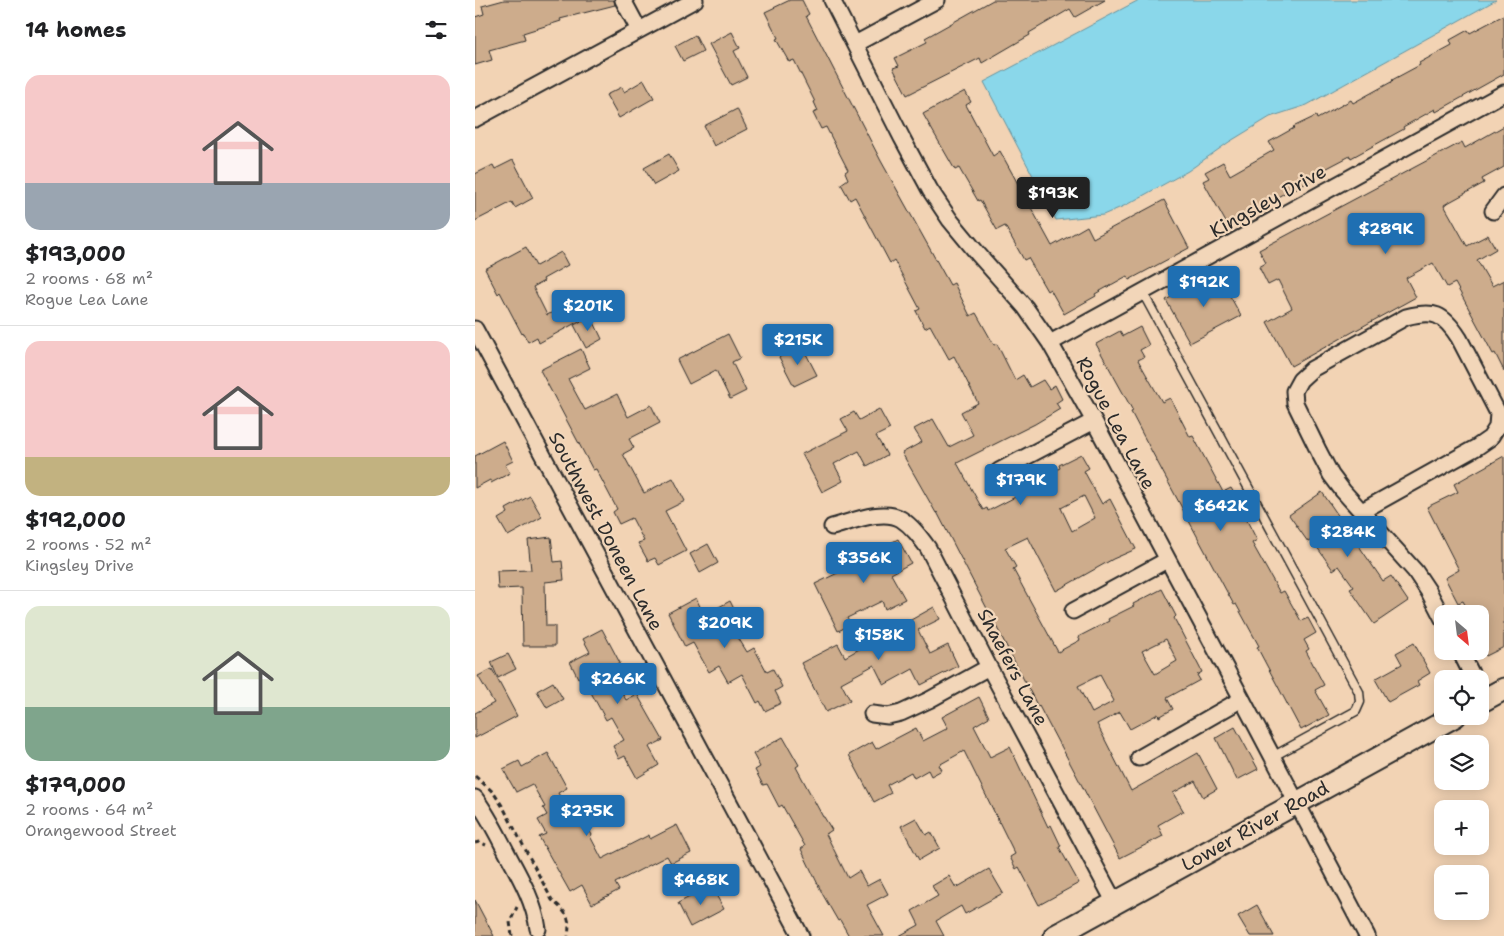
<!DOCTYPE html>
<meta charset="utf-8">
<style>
:root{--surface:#fff;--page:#f2f2f2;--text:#202124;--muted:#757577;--line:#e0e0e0;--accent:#1f6fb2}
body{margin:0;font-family:"Shantell Sans",sans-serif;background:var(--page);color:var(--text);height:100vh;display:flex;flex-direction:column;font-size:19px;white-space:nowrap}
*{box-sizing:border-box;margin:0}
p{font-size:16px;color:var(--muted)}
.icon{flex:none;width:28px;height:28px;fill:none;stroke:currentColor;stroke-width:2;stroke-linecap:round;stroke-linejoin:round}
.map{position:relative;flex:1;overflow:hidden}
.drawer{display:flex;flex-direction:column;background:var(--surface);width:475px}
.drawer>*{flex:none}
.needle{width:32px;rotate:152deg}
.fabs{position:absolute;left:959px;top:605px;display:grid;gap:10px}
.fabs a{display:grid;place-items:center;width:55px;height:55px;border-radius:10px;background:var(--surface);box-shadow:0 2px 12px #0003;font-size:25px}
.price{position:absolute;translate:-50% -42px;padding:0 11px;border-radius:5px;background:var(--accent);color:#fff;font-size:16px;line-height:32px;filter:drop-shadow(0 1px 2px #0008)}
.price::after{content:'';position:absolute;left:50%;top:30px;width:15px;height:11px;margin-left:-8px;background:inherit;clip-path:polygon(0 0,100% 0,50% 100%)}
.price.selected{background:#222;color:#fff}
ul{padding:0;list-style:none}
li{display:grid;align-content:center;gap:10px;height:265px;padding:0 25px}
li+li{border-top:1px solid var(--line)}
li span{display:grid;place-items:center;height:155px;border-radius:15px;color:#555}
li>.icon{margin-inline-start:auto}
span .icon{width:90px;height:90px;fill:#fffc;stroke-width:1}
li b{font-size:21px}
h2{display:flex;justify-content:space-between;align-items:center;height:60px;padding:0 25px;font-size:21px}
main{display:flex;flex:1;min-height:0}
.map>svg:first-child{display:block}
.water{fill:#8ad7ea;stroke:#64929e}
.building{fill:#cdac8c;stroke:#2b2b2b;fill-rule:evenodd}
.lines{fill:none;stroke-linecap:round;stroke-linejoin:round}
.lane-casing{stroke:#2b2b2b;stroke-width:11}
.street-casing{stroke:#2b2b2b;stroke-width:19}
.secondary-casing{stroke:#2b2b2b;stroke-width:25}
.path{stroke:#2b2b2b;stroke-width:3;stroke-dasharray:5 4;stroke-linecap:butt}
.lane{stroke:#f2d6b9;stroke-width:8}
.street{stroke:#f2d6b9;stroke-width:15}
.secondary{stroke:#f2d6b9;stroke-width:21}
.labels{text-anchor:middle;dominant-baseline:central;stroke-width:4.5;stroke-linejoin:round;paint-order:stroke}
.street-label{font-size:19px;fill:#2b2b2b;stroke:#f2d6b9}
</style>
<main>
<section class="drawer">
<h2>14 homes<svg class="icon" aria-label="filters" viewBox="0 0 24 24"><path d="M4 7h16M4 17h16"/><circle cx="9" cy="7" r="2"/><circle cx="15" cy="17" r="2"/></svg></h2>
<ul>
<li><span style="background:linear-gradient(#f6c9c9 70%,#9aa5b1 0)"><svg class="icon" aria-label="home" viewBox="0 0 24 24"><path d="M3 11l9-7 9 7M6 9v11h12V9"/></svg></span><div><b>$193,000</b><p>2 rooms · 68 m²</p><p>Rogue Lea Lane</p></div></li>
<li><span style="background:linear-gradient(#f6c9c9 75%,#c2b280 0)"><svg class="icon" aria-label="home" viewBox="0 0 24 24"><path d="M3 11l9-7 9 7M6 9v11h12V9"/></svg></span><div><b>$192,000</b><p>2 rooms · 52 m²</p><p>Kingsley Drive</p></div></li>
<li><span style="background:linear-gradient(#dfe7d0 65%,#7fa58c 0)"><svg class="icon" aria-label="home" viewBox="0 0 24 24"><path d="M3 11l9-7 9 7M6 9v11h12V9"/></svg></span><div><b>$179,000</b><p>2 rooms · 64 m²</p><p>Orangewood Street</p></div></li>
</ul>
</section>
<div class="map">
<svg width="1029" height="936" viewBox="0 0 1029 936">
<rect width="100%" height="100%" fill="#f2d3b4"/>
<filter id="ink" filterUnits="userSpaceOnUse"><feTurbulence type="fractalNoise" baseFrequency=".02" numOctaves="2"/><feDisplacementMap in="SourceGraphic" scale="10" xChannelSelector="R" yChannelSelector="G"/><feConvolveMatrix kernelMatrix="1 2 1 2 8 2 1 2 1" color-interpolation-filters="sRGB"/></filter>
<g filter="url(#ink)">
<path class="water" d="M664,0h357l-189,105 -37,12 -41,25 -41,29 -62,34 -23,10 -47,5 -72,-138z"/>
<path class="building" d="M29,0h110l1,5 -55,14 1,2 -38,12 2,7 -36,10 3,10 -17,5v-48l9,-3 -2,-8z
M315,0h12l7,14 -3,2 75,145 69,124 4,-2 16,33 6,-3 18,32 3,-1 18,36 8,-5 7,12 13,-7 6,9 6,-4 7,14 -6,4 4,6 -25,15 -78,39 26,47 4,-2 1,3 41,-21 -2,-5 33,-17 -1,-3 22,-11 8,14 -5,3 18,33 8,-5 26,50 -23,10 -57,32 -28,-54 -23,11 11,19 -3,2 45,83 22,-12 -2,-3 31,-16 -1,-2 26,-13 -1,-2 29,-15 14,27 -2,2 28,54 -5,3 3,5 -33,18 6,11 -14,8 -1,-3 -28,15 -10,-17 -23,12 34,67 67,-38 19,36 -14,8 -8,-16 -22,12 11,19h-3l-23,13 5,11 -43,22 -60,-114h-1l-20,-38 -1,1 -101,-195 -1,1 -34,-60 20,-11 -8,-13 19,-10 16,28 24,-12 -12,-23 17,-9 -24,-47 -5,3 -19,-34 -5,3 -9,-17 4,-2 -26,-49 -4,3 -35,-66 -5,3 -9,-16 7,-5 -3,-7 3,-2 -22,-43 -5,2 -8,-16 5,-2 -4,-9h1l-21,-42 -5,2 -13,-23 2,-1 -13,-26zM609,496l11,22 -23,13 -11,-23zM691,639l11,22 -22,13 -13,-23zM625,675l14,26 -22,12 -14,-27z
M518,0h112l-30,17 -5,-8 -41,24 1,2 -48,28 -2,-5 -73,37 -14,-27 6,-2 -4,-8 32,-16 -2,-4z
M1029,15v59l-68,38 -1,-3 -32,18 1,2 -53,29 -1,-2 -38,20 2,3 -26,14v-2l-60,35 -25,-45 6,-3 -4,-6 18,-10 7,13 44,-25 -5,-8 25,-14 -1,-1 23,-11 1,3 34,-19 2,3 40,-22 -1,-1 28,-15 -1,-2 33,-18 -2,-5 18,-10 2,3z
M257,32l8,16 -6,3 13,26 -16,8 -22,-41z
M220,35l8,16 -20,10 -8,-15z
M169,80l10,18 -35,20 -13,-23 16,-8 2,5z
M490,91l6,11 -5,3 27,51 7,-5 52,95 35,-20 6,12 71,-38 25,48 -60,32 -2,-4 -32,18 1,2 -32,18 -14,-25 -3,2 -19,-33 -4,2 -19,-34 -8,4 -17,-30 -2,1 -19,-33 -4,2 -32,-56z
M262,109l10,20 -33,17 -10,-20z
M1029,126v41l-22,12 2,4 -40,22 23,41 21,-11 8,14 -19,11 15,26 12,-6v91l-9,-18 -2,1 -38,-71 -8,4 -14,-24 -27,15 10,19 -125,69 -24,-44 25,-14 -14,-28 -10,5 -9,-18 7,-4 -7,-13 203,-108 3,6z
M194,154l10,17 -25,14 -10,-17z
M38,160l20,38 -18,10 -3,-6 -37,19v-47l18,-9 2,4z
M51,247l10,19 25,-14 7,13 -25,14 1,2 -11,6 14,28 25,-12 9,17 -42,23 -2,-6 -9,5 -5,-9 -1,1 -22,-42 -2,2 -13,-25z
M743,274l23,42 -51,27 -24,-43 19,-11 2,2z
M116,316l11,23 -16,9 -12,-23z
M665,327l9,18 -9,5 4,7 -6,3 24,42 8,-4 20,39 3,-1 30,56 8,-4 15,26 -2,1 13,25 -5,3 28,50 4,-2 17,30 7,-3 8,15 -12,7 5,9 -3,2 18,34 -9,5 14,25 -28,15 -44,-83 2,-1 -23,-42 -2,1 -14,-26 -77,-144 -12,-23 2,-1 -37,-67 24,-13 3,5z
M253,334l12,24 -8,4 14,29 -16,8 -14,-29 -27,14 -12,-24z
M327,346l15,29 -23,11 -15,-29z
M106,349l9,19 -22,11 17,31 32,-16 11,23 23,-12 9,18 -31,16 5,9 -11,6 21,39 29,-15 12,23 -20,10 21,40 -27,14 -4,-7 -7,3 -10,-18 6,-2 -12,-23 -13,6 -6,-12 4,-3 -21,-40 -3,1 -53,-100z
M404,409l11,20 -14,7 11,19 -20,11 -8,-15 -25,13 9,17 -21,11 -20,-38 46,-23 -7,-12 13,-7 5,8z
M28,441l10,20 -8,4 5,8 -19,10 -1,-3 -15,8v-32z
M1029,456v191l-18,9 -6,-12v-30h-10l-7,-13 -5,2 -13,-25 14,-8 -32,-63 31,-15 -4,-8z
M847,492l61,89 8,-5 17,25 -34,23 -24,-35 4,-2 -15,-21 -6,4 -21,-30 -4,2 -19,-27z
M55,496l12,21 -34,19 -10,-17 10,-6 -2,-4z
M76,537l3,25 8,-1 2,19 -19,2 1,44h9v20h-32l-1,-58 -24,1 -1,-18 34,-1 -3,-30z
M423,539l13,24 -20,11 14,25 -20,10 -3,-8 -35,17 4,7 -13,6 -23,-47 39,-19 -1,-2z
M233,544l10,19 -18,10 -10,-19z
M221,598l8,17 26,-14 10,20 -9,5 16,26 7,-4 13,24 6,-3 9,18 -7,4 6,12 -16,8 -5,-10 -3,2 -15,-29 -14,8 -9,-16 -10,6 -16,-29 -8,4 -17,-34z
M459,607l6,12 -22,11 12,24 18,-9 10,21 -37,19 -8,-16 -29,16 -10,-20 -33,18 9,17 -24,12 -25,-49 37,-19 7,13z
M127,629l18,34 -11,6 17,31 11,-6 26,46 -14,7 10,18 -22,13 -12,-22 -6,3 -6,-13 11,-6 -13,-23 -5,3 -24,-44 -4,2 -8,-16 20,-10 -7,-13z
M939,643l16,30 -13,8 2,4 -31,17 -13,-23 27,-15 -6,-11z
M33,654l8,15 -18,9 -7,-16z
M17,669l25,47 -42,22v-25l19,-10 -16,-27z
M78,682l10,17 -16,9 -10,-17z
M504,697l10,20 -15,9 16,31 20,-10 38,80 3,-2 10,21 -2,1 20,36 -40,22 -20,-38 -3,2 -6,-12 5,-3 -51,-103 -25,14 3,5 -11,6 -3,-6 -14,8 -3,-6 -24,13 4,8 -17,9 -25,-47 23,-13 4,7 40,-21 7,13 25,-13 -6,-11z
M760,727l23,42 -21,11 -21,-42z
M308,737l16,28 -3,2 27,50h1l8,13 -6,4 22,44 11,-7 8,15 13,-7 8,15 -21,11 17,31h-35l-9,-16 -2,1 -15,-26 -22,-46 4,-3 -23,-41 -3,2 -12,-23 -4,1 -8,-15 5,-3 -7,-13z
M73,753l19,35 -9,5 15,26 8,-4 11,20 -2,1 12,23 47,-24 1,4 27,-14 14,28 -20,10 -4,-7 -52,27 4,7 -27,14 -10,-19 -12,7 -31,-55 7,-3 -8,-14 9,-5 -4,-7 2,-1 -13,-23 -16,8 -13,-23 16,-8 3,6z
M441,818l10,17 5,-3 9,16 -21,12 -18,-34z
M514,869l14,24 -38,21 -4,-8 -25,15 8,15h-45l20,-11 -7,-14 26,-15 -6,-10 17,-10 7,12z
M236,886l13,23 -34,18 -12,-24z
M0,900l19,36h-19z
M782,905l17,31h-24l-12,-20z"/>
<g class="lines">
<defs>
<path id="lane" d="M668,293l216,399 1,10 -4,9 -84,46"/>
<path id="street" d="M148,0l16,30
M357,0l70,138 28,52 20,30 28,34 47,53 25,36 44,78 148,278 125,237
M380,44l82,-44
M0,119l220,-119
M1018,211l11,-15
M0,329l326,607
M575,343l454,-250
M524,471l95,-50
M887,511l115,-64 13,-9 7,-11 1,-14 -39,-75c-16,-25 -25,-28 -53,-21l-94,52 -12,11 -6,11 1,12 24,49 12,23 12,16 72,80 14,21 14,27
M357,527c19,-5 51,-19 69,-8 11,7 19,18 27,29l61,119 126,236
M598,611l94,-51
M985,651l14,28
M397,714l16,2 13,-3 28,-13 60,-33
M664,758l103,-59
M0,798c13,17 22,36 32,55 13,24 27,48 31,76"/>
<path id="secondary" d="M1005,702l24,-13
M580,936l400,-220"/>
</defs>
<use href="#lane" class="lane-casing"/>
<use href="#street" class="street-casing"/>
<use href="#secondary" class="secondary-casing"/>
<path class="path" d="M0,776l18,16 10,15 49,93c14,12 19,17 16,36
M0,843l4,-1 7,3
M37,936l-2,-14 7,-15"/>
<use href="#lane" class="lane"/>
<use href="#street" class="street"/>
<use href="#secondary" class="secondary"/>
</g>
</g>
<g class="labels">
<g class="street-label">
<text transform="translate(793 201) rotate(-29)">Kingsley Drive</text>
<text transform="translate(641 423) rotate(62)">Rogue Lea Lane</text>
<text transform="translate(131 531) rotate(62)">Southwest Doneen Lane</text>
<text transform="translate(538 667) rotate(62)">Shaefers Lane</text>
<text transform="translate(780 826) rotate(-29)">Lower River Road</text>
</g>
</g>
</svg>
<div class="fabs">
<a><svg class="needle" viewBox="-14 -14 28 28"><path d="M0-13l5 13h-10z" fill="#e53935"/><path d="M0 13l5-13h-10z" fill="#757577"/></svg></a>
<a><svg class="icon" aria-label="locate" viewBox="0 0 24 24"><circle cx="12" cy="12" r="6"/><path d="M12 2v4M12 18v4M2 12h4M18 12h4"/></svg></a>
<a><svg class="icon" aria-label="layers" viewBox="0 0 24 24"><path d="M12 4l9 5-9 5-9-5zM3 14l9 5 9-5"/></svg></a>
<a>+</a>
<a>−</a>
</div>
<b class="price selected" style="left:578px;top:219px">$193K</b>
<b class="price" style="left:911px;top:255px">$289K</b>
<b class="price" style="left:729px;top:308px">$192K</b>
<b class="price" style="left:113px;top:332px">$201K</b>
<b class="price" style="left:323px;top:366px">$215K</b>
<b class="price" style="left:546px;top:506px">$179K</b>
<b class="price" style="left:746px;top:532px">$642K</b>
<b class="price" style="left:873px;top:558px">$284K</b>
<b class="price" style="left:389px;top:584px">$356K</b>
<b class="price" style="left:250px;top:649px">$209K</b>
<b class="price" style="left:404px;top:661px">$158K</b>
<b class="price" style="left:143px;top:705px">$266K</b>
<b class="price" style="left:112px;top:837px">$275K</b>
<b class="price" style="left:226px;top:906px">$468K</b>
</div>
</main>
